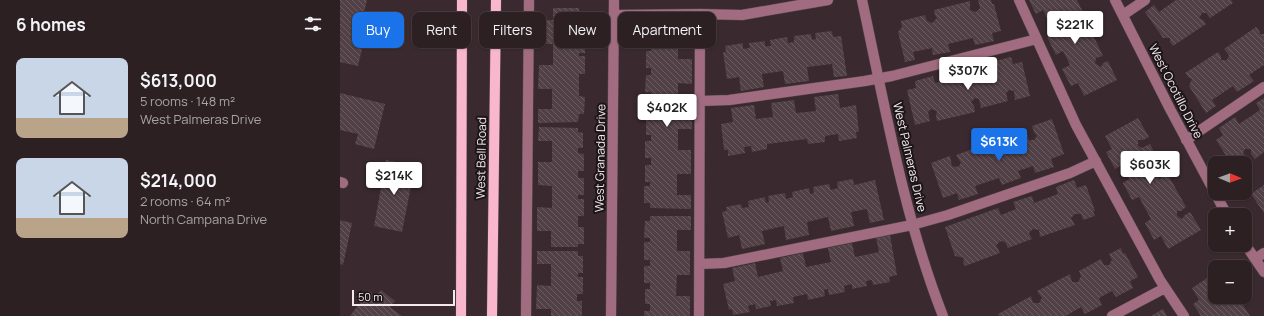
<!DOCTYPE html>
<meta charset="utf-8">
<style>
:root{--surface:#2c2023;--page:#34282b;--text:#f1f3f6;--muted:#a6a3a6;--line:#483e41;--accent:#1a73e8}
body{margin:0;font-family:Manrope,sans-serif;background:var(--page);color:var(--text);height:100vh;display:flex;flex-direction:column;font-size:15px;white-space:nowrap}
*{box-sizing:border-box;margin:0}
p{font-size:13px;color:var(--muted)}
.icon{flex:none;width:22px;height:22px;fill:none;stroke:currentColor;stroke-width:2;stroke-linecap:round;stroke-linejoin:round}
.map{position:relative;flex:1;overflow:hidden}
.drawer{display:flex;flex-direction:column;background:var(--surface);width:340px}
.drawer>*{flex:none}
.guide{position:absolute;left:12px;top:12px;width:380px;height:36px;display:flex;gap:8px}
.needle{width:26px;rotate:91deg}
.tools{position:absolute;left:868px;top:156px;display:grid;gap:8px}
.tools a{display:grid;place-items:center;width:44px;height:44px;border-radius:8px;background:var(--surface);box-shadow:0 1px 3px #0004,0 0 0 1px var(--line);font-size:20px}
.scale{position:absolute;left:12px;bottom:10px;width:103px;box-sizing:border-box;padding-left:4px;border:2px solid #f4eaed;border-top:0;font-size:11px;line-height:14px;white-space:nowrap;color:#f4eaed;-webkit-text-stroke:3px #1c1517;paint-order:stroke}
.price{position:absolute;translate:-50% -34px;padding:0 9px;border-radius:4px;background:#fff;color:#222;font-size:13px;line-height:26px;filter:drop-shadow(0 1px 2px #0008)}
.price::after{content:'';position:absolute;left:50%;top:24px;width:12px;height:9px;margin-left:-6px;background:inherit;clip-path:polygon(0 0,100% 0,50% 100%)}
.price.on{background:var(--accent);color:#fff}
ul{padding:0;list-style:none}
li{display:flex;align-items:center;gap:12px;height:100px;padding:0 16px}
li span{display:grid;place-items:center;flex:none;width:112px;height:80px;border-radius:8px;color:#555}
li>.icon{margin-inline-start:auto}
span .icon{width:48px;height:48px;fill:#fffc;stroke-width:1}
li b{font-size:17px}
h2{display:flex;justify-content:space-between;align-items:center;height:48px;padding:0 16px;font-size:17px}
.tag{padding:0 14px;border-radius:8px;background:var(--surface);box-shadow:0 1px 3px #0004,0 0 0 1px var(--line);font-size:14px;line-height:36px}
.tag.on{background:var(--accent);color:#fff}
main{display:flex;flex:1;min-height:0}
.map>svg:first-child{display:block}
.building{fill:url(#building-back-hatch)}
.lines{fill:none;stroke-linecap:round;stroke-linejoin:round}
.minor-casing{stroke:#58494d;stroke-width:11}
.major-casing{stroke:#58494d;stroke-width:11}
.minor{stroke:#a16c7f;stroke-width:10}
.major{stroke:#f9b7ce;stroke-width:10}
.labels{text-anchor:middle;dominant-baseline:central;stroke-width:4;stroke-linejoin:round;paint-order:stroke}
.street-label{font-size:12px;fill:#f4eaed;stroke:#1c1517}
</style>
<main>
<section class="drawer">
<h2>6 homes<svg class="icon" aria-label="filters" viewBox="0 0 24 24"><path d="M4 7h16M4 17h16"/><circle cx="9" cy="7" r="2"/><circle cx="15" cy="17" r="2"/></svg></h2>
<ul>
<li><span style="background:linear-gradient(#c9d6e8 75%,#b9a48a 0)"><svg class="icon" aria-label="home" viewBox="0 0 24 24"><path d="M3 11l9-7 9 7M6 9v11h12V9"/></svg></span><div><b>$613,000</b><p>5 rooms · 148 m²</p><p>West Palmeras Drive</p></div></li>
<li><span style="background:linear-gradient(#c9d6e8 75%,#b9a48a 0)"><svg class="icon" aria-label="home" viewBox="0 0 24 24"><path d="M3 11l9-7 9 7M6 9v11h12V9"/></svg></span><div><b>$214,000</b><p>2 rooms · 64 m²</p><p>North Campana Drive</p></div></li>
</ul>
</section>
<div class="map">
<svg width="924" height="316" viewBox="0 0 924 316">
<defs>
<pattern id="building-back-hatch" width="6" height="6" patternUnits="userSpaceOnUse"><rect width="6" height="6" fill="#514046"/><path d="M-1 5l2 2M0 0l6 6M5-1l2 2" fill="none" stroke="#6b5c61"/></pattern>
</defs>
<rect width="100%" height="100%" fill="#3a2a2f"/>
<path class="building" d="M0,0h27l-11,47 6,2 -4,17 -18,-4z
M638,0h13l1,4h2l7,27 -9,2 2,8 -19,4 -2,-7 -25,6 2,8 -17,3 -1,-7 -19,4 2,8 -10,2 -7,-30 4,-5 -1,-6 24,-6 2,6 5,2 5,-5 -2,-3 -1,-5 36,-9v9l6,2 4,-4z
M689,0h48l12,24 -5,3 -3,-1v6l4,2 6,-3 12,25 -7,2 -1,5 6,4 2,-4 5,-2 9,19 -33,16 -6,-13 -7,3 -9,-17 8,-4 -7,-14 -7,4 -9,-18 7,-4 -11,-23 -7,4z
M836,0h55l2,3 -23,15 -4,-5h-4l-3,5 4,2 3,4 -33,22 -3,-4v-4h-7l-18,-26 9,-7 5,7z
M213,8h26v3h6v18l-6,-1v7l6,1v17h-6v3h6v18h-6v22l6,1 -1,17h-5l-1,8 -40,1v-14h14v-20h-14l1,-24h14v-21h-14v-24h14z
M916,27l4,5v2h4v31l-15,10 5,6 -17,11 -4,-6 -21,14 4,6 -10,7 -17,-27 3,-7 -3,-1 -4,-5 33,-21 3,4v4h6l2,-5 -5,-6z
M492,31l1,6 8,-1 6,40 -13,1 -2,-13 -25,3 2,14 -24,3 -2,-13 -21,3 2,13 -23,4 -2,-14 -12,2 -4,-27h3l-1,-6 18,-3v6l7,-1 -1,-5 16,-2v5h6l-1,-6 17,-3 1,6 6,-1v-6l17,-2 1,6 4,-1 -1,-6z
M311,47l27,1v11h14v25l-14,-1v22h14v24h-14v21h13v24h-14v21h14v14l-41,-1v-5h-6v-17h6v-4h-5v-17h6v-7h-6v-17h6v-6h-5v-15h5v-9h-6v-15h6v-4h-6l1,-17h5v-7h-5v-17h5z
M671,57l2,7 9,-2 8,34 -15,4 -1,-9 -5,-1 -3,3 2,8 -27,7 -2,-9 -4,-1 -4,4 3,4 1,6 -38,9 -1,-5 1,-5 -6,-2 -3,3 2,9 -15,4 -8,-35 9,-2 -1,-7 18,-5 2,7 25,-6 -2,-7 19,-5 2,8 15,-4 -2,-7z
M0,93l45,11 -11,45 -19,-5 3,-10 -18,-4z
M498,94l2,14 16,-3 3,27h-3l1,6 -18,3 -1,-7 -13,2v6l-17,2 -1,-5 -40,5v5l-15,3 -1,-6 -7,1 1,6 -17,3v-6h-4l-3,-26 12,-2 -2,-14 23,-3 2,14 17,-2 -2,-14 23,-3 2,13 20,-2 -2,-14z
M924,98v54l-9,7 -4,-5v-5h-6l-2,4 5,7 -4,3h-13l-15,-23 7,-5 -4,-7 16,-11 4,7 21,-14 -4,-7z
M798,118l11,19 -6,3h-5v6l4,2 8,-4 13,24 -8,4v4l5,3 7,-6 19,34 -5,4h-4v5l5,3 3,-4 5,-3 11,18 -33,19 -7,-13 -7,4 -9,-17 6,-4 -12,-22 -7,3 -9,-17 6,-4 -7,-14 -7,4 -9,-17 6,-3 -7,-13z
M712,119l12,35 -13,5 3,8 -19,6 -2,-7 -15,5 3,7 -19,7 -3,-7 -24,8 3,8 -19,6 -2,-7 -14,5 -12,-35 19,-7 2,10 6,1 3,-4 -5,-8 37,-13 2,9 2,2 3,-1 3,-3 -3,-9 26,-9 3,9h5l3,-4 -3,-4 -2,-6z
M199,127l39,1v4l5,1v15h-5v5l6,1v17h-6v7h6v17h-6v4h6v17h-6v11h6v17h-6v3h-27v-16h-14v-24l15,1v-22l-14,-1v-23h14v-21h-14z
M46,160l29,6 -13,66 -28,-6z
M513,179l1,6 21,-5 9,40 -14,3 -3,-14 -16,3 3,14 -23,5 -3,-14 -21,5 2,13 -23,5 -2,-14 -22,5 3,13 -23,5 -3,-14 -11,3 -6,-26 5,-1 -1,-4 15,-3 1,4 7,-1 -1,-6 17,-4 1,6 3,-1 -1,-6 17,-3 1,6 7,-2 -1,-5 17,-4 1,6 4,-1 -1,-6 16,-3 2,6 7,-2 -1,-6z
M734,180l3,8 9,-3 9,26h-2l2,5 -12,4 -2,-6h-6l-4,4 4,7 -35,12 -1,-7 -6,-1 -4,4 3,6 -24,9 -3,-6 -5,-1 -4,5 2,3 2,4 -35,13 -2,-4 1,-4 -9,-2 -10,-29 53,-19 3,7 15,-6 -3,-7 19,-6 2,7 24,-9 -2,-7z
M924,185v28l-13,-19z
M310,216h41v14h-14v21h13v24h-13l-1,21h14v20h-46v-5h6v-7h-5v-15h5v-6h-6v-17h6v-6h-6v-18h6v-4h-6l1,-17h5z
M0,220l12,3 -9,42 -3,-1z
M550,235l7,40 -8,2 1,5 -17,3 -1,-5 -6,1 1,5 -15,3v-5l-8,2 1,6 -16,3 -1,-6 -4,1 1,6 -17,4 -1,-6 -14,3 1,6 -17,3 -1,-6 -6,1 1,5 -15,3 -1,-5 -7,2 2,6 -17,3 -1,-6 -3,1 -6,-26 12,-3 -3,-13 23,-5 3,14 25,-6 -3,-13 23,-5 3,14 25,-5 -3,-14 24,-5 3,14 24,-5 -3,-14z
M781,248l2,6 2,-1 13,24 -8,4 3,7 -17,9 -4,-6 -13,7 3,7 -17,9 -4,-7 -15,9h-67l-1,-2 33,-18 2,7h6l3,-5 -5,-7 33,-17 2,8h6l3,-6 -2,-5 22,-12 3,6h5l3,-5 -3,-6z
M197,251h41v5h5v17h-5v4h5v17h-6v7h5v15h-31v-7h-15l1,-24 14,1v-22h-14z
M875,273v24h13l3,1v-1h7l12,19h-49l-8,-12 6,-4 -7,-12z
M41,290l14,11 -5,6 12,9h-52l19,-25 7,5z
M823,309l4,7h-16z"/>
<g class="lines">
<defs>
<path id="minor" d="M522,0c23,106 41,214 81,316
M679,0l57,125 84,155 24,36
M775,0l55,109 45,84
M274,15l86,-1 42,1 86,-15
M783,15l22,-15
M360,101l29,-1 136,-19 27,-5 145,-37
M846,140l78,-53
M0,182l3,1
M875,193l12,22
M905,244l19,28
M915,259l9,-6
M360,264l24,-1 188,-38 36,-10 122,-42 26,-12
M186,316l3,-316
M271,316l3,-316
M359,316l1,-302
M772,316l53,-28"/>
<path id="major" d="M121,316l1,-316
M152,316l4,-316"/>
</defs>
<use href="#minor" class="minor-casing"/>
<use href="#major" class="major-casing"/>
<use href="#minor" class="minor"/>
<use href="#major" class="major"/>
</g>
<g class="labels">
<g class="street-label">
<text transform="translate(836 91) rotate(63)">West Ocotillo Drive</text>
<text transform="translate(570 157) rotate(77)">West Palmeras Drive</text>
<text transform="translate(141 158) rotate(-89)">West Bell Road</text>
<text transform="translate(260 158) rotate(-89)">West Granada Drive</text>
</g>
</g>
</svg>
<div class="tools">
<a><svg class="needle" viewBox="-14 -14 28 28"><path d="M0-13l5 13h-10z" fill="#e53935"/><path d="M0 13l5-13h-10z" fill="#a6a3a6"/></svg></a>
<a>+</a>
<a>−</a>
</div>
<div class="scale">50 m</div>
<b class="price" style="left:735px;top:45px">$221K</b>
<b class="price" style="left:628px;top:91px">$307K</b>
<b class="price" style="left:327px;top:128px">$402K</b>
<b class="price on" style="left:659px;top:162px">$613K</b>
<b class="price" style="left:810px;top:185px">$603K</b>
<b class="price" style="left:54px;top:196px">$214K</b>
<div class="guide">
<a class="tag on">Buy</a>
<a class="tag">Rent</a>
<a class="tag">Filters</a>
<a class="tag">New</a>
<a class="tag">Apartment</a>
</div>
</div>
</main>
